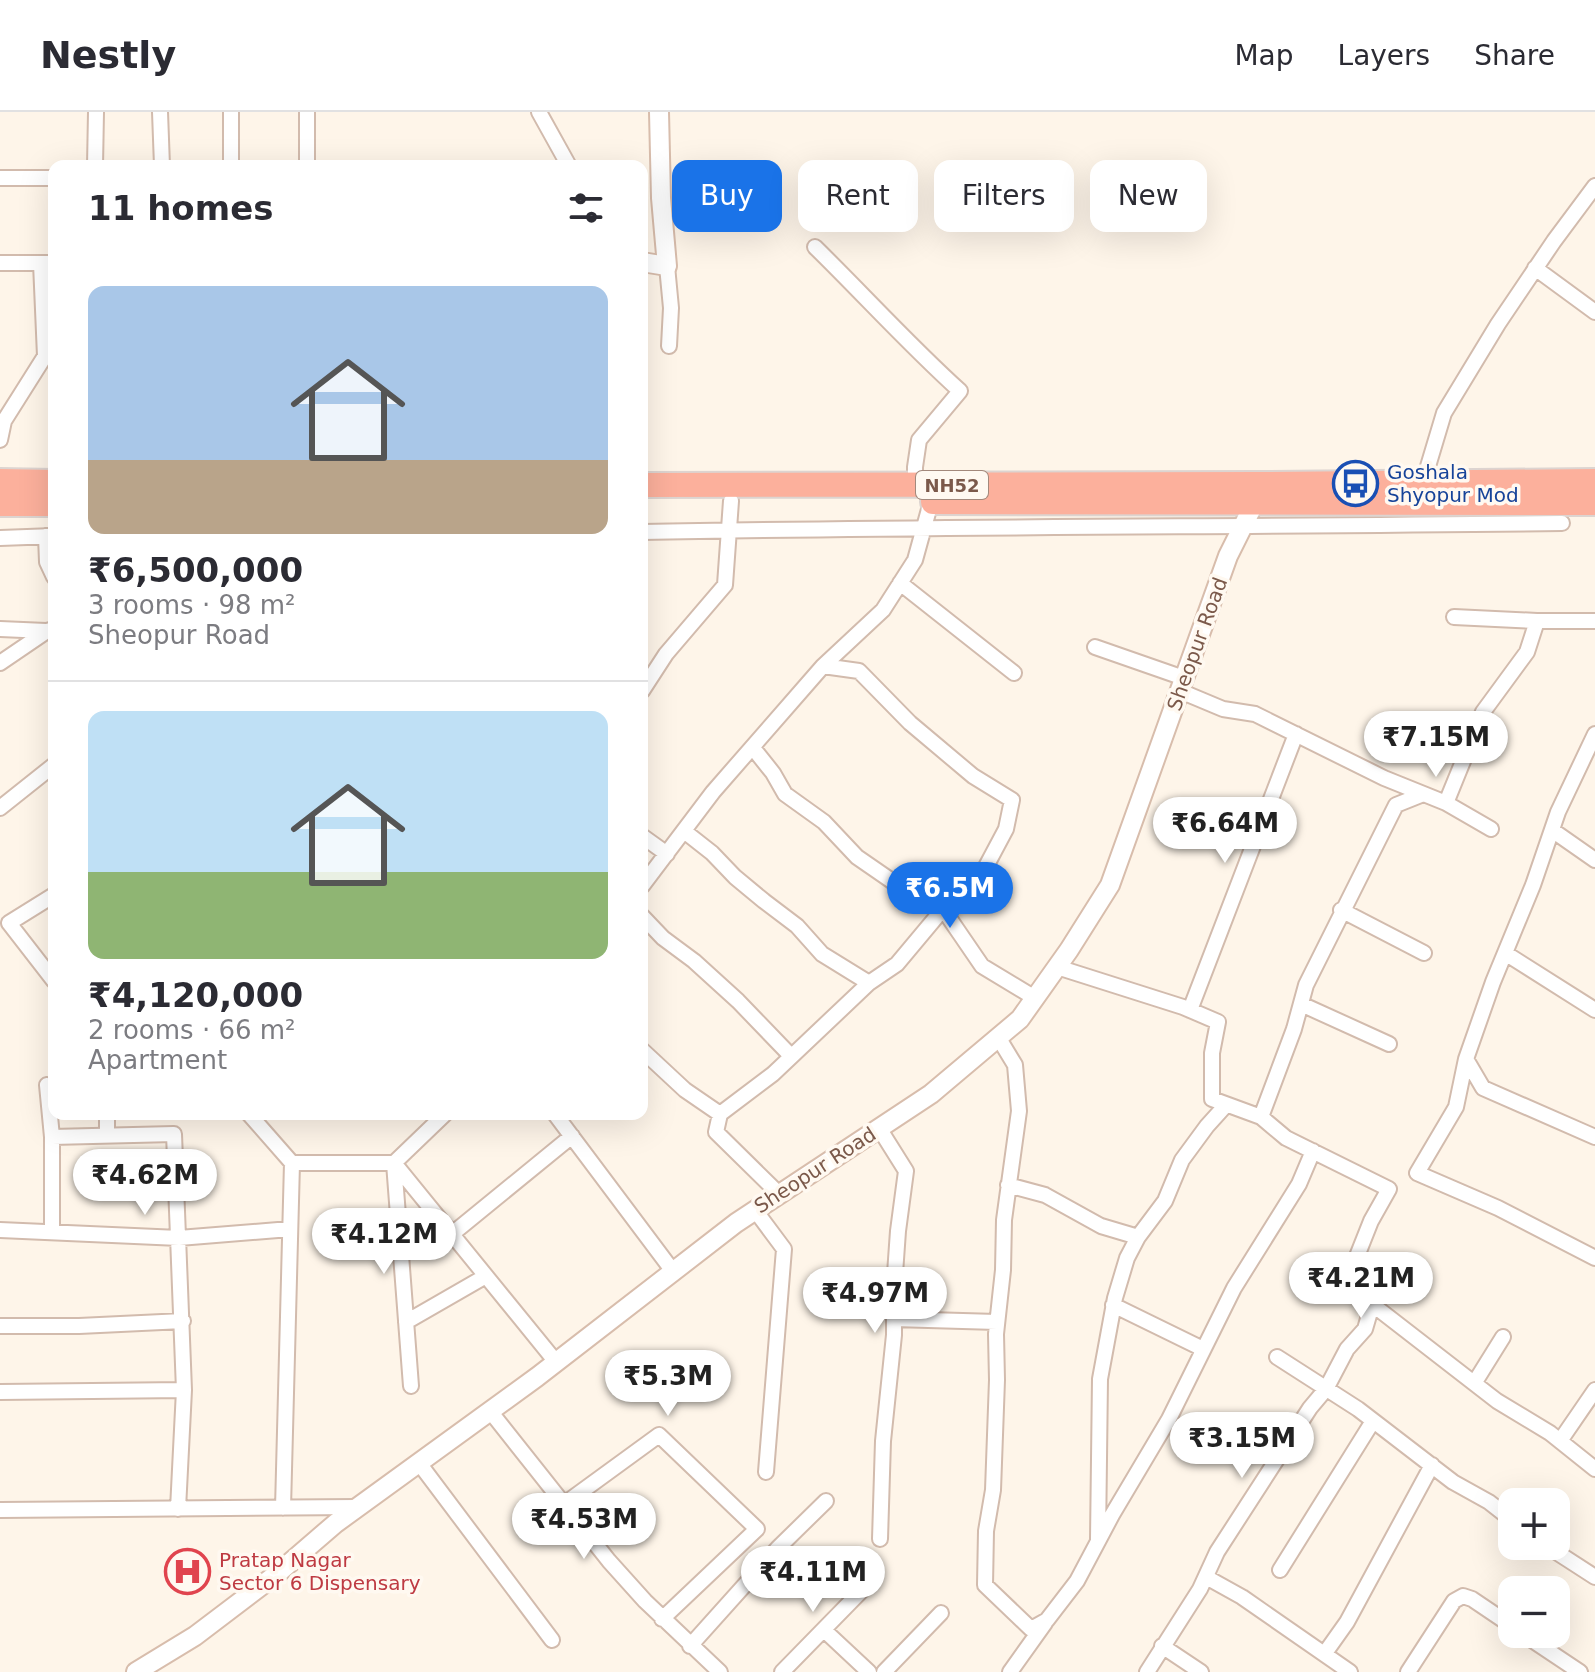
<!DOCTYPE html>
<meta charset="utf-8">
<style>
:root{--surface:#fff;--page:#f2f2f3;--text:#2b2b33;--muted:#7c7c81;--line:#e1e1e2;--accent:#1a73e8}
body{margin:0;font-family:"DejaVu Sans",sans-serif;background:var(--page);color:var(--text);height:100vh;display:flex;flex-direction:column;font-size:30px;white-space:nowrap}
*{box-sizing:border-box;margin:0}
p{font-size:26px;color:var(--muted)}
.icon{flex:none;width:44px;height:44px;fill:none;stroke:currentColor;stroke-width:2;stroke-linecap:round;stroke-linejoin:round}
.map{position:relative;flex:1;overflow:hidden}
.sheet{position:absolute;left:48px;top:48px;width:600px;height:960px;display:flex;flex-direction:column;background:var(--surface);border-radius:16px;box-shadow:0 8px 32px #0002}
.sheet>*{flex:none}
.hud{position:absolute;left:672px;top:48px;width:760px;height:72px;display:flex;gap:16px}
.fabs{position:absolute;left:1498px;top:1376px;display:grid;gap:16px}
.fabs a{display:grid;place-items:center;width:72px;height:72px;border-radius:16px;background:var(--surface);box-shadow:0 8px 32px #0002;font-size:40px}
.price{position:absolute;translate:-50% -68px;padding:0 18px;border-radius:28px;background:#fff;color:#222;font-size:26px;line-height:52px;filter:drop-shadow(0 2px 4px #0008)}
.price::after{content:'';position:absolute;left:50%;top:48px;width:24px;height:18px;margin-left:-12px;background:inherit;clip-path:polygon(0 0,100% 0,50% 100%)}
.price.on{background:var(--accent);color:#fff}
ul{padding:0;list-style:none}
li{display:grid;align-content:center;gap:16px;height:424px;padding:0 40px}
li+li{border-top:2px solid var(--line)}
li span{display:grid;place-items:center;height:248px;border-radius:16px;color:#555}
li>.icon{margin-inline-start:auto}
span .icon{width:144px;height:144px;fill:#fffc;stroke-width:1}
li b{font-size:34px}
h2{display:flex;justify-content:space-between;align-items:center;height:96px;padding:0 40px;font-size:34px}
.chip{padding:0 28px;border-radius:16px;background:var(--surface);box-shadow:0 8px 32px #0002;font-size:28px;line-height:72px}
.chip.on{background:var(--accent);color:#fff}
header{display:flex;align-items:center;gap:48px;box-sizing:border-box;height:112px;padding:0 40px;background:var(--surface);border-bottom:2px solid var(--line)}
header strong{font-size:38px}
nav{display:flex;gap:44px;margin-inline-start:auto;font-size:28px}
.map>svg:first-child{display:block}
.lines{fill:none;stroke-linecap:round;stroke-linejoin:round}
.street-casing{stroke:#d2bbad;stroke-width:18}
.secondary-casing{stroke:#d8bdac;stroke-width:22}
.highway-casing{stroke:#ddd4d0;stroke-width:28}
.street{stroke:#fff;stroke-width:14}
.secondary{stroke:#fff;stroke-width:18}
.highway{stroke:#fcb09c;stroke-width:24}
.labels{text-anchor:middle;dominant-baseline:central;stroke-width:7;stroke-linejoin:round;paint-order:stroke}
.shield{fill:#fff9f1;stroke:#a3897c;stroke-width:2}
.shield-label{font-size:18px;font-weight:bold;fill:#7b594a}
.transit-label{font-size:20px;fill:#164399;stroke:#fff9f1;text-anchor:start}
.street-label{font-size:20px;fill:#7b594a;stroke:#fff9f1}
.health-label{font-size:20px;fill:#be3a42;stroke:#fff9f1;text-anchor:start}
</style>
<header>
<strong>Nestly</strong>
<nav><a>Map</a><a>Layers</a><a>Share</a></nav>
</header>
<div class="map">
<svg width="1595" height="1560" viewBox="0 0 1595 1560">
<rect width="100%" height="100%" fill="#fef5e9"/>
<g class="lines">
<defs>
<path id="street" d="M160,0l2,54
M231,0v54
M539,0l30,54
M95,54l1,-54
M307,54v-54
M0,66h54
M815,135c49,48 94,98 145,144l-41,49 -4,27v18
M0,151h54
M667,154l4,42 -2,38
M1535,156l60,44
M0,328l4,-19 41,-65 -4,-93
M1423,371l21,-70 54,-89 56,-83 41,-55
M642,420c307,-6 613,-5 920,-9
M46,424l1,26 7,15
M0,426l54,-2
M900,471l114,90
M1454,505l83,4
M0,517l46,2
M1095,535l89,31
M0,551l47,-32 7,-2
M642,579l24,-37 59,-69 6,-84
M1180,579l43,18 32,5 129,64 62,25 37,-91 44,-60 10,-31h58
M1595,622l-37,78 -25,73 -40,97 -27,77 -10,48 -39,66 81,35 97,50
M753,636l20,25 12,21 39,28 33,35 42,29 44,23 39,57 53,32
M1446,691l45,26
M0,696l54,-43
M1552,718l43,30
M684,719l28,22 23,24 29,24 33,25 25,28 47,29
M642,724l25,18
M642,774l71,-94 110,-126 60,-56 32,-50 16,-58
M54,783l-45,28 45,58
M1341,798l83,43
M642,804l21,22 31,23 44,40 53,55
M1505,841l90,57
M1057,855l126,40 35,15 -6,31v46l49,18 33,-88 12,-44 90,-180 25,-10
M1301,892l88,40
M1190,898l106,-276
M998,925l17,28 4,46 -15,109 -1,50 -7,64 1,46 -4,110 -7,41 -1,54 46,44 16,-9 30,-39 35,-66 57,-96 65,-131 65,-104 14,-33
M642,938l43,40 35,24 53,-40 96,-91 28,-19 46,-55 30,-18 33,-62 6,-29 -39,-24 -63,-53 -51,-52 -36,-5
M1466,947l17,29 112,49
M47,973l5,52
M249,1002l43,49 -9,345
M445,1002l-51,49 162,199
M555,1002l117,156
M720,1002l-4,18 63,62
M1261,1005l25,21 103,51 -18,32 -25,63 151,117 53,32 45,36
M879,1016l27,43 -8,60 -4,57v47l-11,106 -3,98
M107,1023v-21
M292,1051h102l17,223
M1008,1073l37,10 56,31 37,11
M755,1098l29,39 -18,223
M0,1118l179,8 111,-9
M52,1120v-95l122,-3 10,256 -6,119
M452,1122l120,-98
M1113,1193l90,44
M894,1207l103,3
M406,1210l80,-46
M0,1214h79l104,-5
M1277,1245l81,52 95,73 36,20 23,18
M1475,1270l28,-45
M0,1280l184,-2
M490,1299l119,150 36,40 75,71
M1560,1329l35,-51
M419,1351l133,177
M563,1393l96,-70 98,94 -95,90
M0,1398l358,-3
M1098,1427l2,-160 15,-81 12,-40 11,-21 27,-36 17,-41 25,-34 19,-21
M1547,1434l48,31
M1280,1458l93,-149
M1206,1465l36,20 108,75
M824,1518l45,42
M1523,1522l57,38
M690,1534l88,-98 48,-47
M1162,1534l39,26
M1325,1541l22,-31 85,-157
M782,1560l88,-90
M884,1560l57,-59
M1010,1560l35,-49
M1147,1560l53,-83 17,-37 93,-144 16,-19 21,-40 18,-20 7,-24
M1408,1560l46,-71 9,-5 9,3 40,27"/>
<path id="secondary" d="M642,150l25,4 -6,-68 -2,-86
M136,1560l59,-36 83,-63 58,-50 201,-146 199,-154 195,-129 89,-75 49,-69 41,-65 118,-329 31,-62"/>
<path id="highway" d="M0,369l54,1
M642,373l619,-1 334,-3
M933,390l662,1
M0,392h54"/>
</defs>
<use href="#street" class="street-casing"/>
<use href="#secondary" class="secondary-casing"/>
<use href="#highway" class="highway-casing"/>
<use href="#street" class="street"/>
<use href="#secondary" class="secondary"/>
<use href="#highway" class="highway"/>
</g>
<defs>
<symbol id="bus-ring" viewBox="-11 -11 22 22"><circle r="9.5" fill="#fff9f1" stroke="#1a4fb4" stroke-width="1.5"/><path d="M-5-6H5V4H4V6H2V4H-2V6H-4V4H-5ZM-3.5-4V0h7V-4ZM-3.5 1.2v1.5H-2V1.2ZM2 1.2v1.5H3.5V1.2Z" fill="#1a4fb4"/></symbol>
<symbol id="hospital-ring" viewBox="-11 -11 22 22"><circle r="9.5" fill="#fff9f1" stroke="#e0444e" stroke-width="1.5"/><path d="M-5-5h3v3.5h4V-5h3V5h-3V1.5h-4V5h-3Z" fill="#e0444e"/></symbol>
</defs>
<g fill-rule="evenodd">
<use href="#bus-ring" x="1330" y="346" width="51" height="51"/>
<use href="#hospital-ring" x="162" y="1434" width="51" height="51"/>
</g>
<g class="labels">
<rect class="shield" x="916" y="359" width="72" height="28" rx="6"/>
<g class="shield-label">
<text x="952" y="373">NH52</text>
</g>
<g class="transit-label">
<text x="1387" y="360">Goshala<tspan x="1387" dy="23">Shyopur Mod</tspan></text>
</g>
<g class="street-label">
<text transform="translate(1197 532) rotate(-70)">Sheopur Road</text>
<text transform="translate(815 1058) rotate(-33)">Sheopur Road</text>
</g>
<g class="health-label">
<text x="219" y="1448">Pratap Nagar<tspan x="219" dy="23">Sector 6 Dispensary</tspan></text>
</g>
</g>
</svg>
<div class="fabs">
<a>+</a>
<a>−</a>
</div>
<b class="price" style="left:1436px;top:667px">₹7.15M</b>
<b class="price" style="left:1225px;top:753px">₹6.64M</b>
<b class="price on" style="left:950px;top:818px">₹6.5M</b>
<b class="price" style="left:145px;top:1105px">₹4.62M</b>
<b class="price" style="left:384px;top:1164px">₹4.12M</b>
<b class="price" style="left:1361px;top:1208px">₹4.21M</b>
<b class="price" style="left:875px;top:1223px">₹4.97M</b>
<b class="price" style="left:668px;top:1306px">₹5.3M</b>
<b class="price" style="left:1242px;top:1368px">₹3.15M</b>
<b class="price" style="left:584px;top:1449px">₹4.53M</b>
<b class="price" style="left:813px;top:1502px">₹4.11M</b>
<div class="hud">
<a class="chip on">Buy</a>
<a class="chip">Rent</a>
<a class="chip">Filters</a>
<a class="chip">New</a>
</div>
<section class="sheet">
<h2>11 homes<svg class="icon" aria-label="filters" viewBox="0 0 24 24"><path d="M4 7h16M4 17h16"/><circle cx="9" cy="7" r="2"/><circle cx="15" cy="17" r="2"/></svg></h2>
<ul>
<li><span style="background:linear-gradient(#a9c7e8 70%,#b9a48a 0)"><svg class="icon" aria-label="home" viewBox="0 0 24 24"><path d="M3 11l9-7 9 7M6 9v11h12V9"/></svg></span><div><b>₹6,500,000</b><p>3 rooms · 98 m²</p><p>Sheopur Road</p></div></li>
<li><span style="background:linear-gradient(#bfe0f5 65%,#8fb573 0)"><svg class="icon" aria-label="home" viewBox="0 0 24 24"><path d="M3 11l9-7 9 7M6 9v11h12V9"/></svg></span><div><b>₹4,120,000</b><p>2 rooms · 66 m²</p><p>Apartment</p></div></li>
</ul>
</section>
</div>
